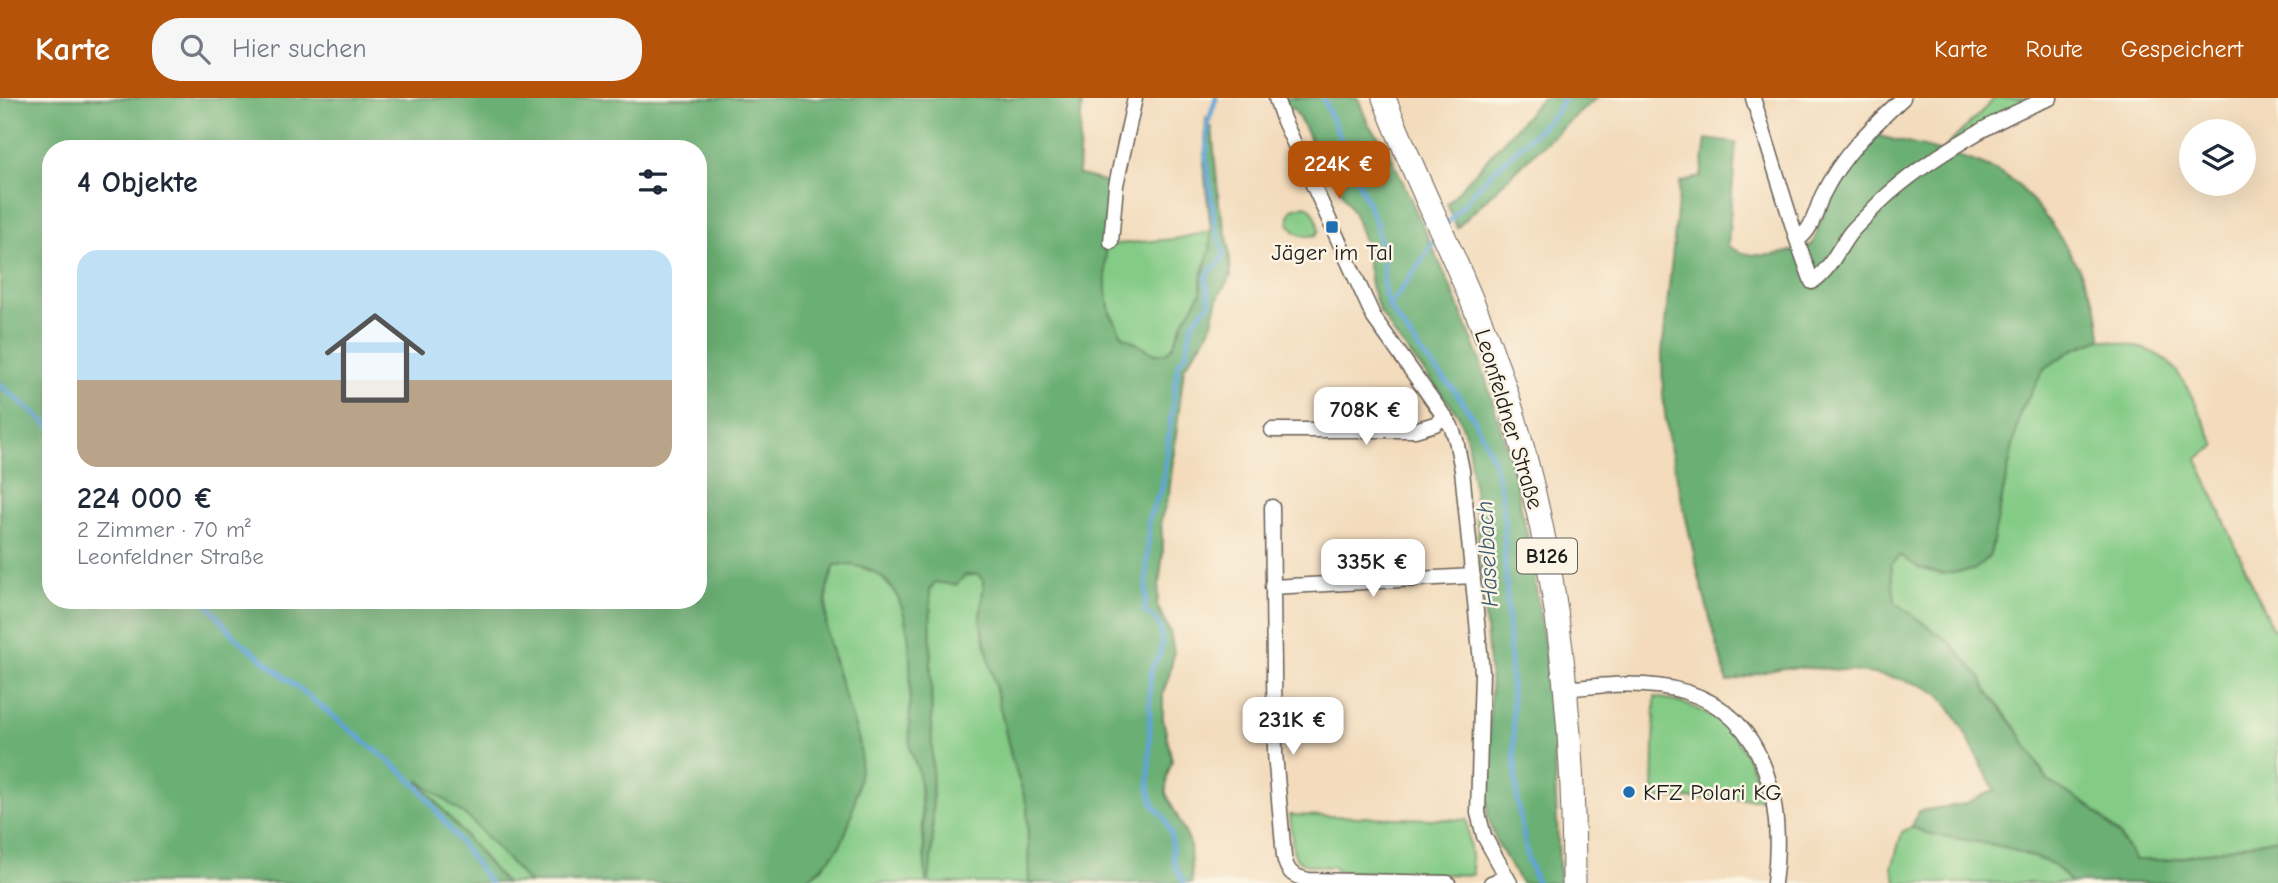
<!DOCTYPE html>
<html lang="de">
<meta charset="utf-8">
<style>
:root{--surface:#fff;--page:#f6f6f7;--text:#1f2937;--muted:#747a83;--line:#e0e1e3;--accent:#b45309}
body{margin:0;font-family:"Comic Neue",sans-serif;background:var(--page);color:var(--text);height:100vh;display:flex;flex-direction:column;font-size:26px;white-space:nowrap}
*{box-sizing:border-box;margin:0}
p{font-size:23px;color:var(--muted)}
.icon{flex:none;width:38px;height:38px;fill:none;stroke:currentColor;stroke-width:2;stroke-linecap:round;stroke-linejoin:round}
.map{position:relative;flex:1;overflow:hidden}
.panel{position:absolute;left:42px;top:42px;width:665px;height:469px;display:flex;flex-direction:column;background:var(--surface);border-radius:28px;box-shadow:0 7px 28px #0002}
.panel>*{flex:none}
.tools{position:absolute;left:2179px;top:21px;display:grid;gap:14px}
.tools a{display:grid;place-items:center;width:77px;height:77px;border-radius:50%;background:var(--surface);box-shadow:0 7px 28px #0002;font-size:35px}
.price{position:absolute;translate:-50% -60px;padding:0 16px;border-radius:14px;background:#fff;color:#222;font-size:23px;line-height:46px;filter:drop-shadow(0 2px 4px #0008)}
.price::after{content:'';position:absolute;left:50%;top:42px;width:21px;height:16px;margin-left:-10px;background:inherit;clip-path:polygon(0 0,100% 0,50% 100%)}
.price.selected{background:var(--accent);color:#fff}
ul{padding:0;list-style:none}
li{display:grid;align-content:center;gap:14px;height:371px;padding:0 35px}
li+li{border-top:2px solid var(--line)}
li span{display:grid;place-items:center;height:217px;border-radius:21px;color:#555}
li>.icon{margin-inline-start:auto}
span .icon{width:126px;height:126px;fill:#fffc;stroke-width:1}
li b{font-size:30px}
h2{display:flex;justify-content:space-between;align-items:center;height:84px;padding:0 35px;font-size:30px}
header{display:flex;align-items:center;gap:42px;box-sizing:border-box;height:98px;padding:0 35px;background:var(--accent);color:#fff}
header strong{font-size:33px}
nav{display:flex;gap:38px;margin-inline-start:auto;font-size:24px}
.search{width:490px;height:63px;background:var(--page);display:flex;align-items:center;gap:18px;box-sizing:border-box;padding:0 24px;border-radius:28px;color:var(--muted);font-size:26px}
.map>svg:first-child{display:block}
.green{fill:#84cb86;stroke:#507451;stroke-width:2}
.forest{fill:#6baf73;stroke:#446648;stroke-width:2;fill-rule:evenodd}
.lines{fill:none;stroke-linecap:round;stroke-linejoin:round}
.stream{stroke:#60a4d5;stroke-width:5}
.street-casing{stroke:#675f54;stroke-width:17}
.primary-casing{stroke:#675f54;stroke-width:25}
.street{stroke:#fff;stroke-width:14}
.primary{stroke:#fff;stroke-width:23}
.poi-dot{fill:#1f6fb2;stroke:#fcf5e5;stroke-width:2.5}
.labels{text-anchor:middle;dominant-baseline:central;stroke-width:5;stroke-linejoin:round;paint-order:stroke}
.shield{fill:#fcf5e5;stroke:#5f5d58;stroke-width:2}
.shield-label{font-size:21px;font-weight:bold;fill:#1c1c1c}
.poi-label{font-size:23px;fill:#1c1c1c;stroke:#fcf5e5}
.street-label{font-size:23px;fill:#1c1c1c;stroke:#fcf5e5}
.water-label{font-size:24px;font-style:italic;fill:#3b596f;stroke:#fcf5e5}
</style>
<header>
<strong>Karte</strong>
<div class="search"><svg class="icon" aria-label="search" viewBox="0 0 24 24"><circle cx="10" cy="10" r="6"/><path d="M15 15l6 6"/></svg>Hier suchen</div>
<nav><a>Karte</a><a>Route</a><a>Gespeichert</a></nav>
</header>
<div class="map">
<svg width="2278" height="785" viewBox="0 0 2278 785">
<rect width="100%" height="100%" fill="#fcf5e5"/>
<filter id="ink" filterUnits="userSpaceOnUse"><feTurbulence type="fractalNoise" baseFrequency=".0143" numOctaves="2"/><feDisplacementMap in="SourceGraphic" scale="14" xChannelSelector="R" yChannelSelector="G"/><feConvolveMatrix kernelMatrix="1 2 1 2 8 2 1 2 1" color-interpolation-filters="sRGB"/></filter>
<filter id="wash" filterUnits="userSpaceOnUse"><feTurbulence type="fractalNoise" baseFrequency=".00686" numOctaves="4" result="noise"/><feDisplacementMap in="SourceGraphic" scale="28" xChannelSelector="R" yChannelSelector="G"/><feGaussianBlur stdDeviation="1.57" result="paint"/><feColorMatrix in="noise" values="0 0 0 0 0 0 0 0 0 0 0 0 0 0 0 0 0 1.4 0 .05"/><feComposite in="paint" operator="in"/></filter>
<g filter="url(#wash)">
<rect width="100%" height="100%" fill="#f3dbbc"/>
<path class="green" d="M1995,0h39l-94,55z
M1305,107c9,3 13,16 14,25l-3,5c-18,4 -34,-8 -24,-26z
M1211,133l-1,19 -9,29v14l-17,27 -11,27 -7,6 -11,1 -33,-19 -12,-23 -4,-21 -1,-46 70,-6z
M2101,241c21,5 49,8 66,22 19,16 37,62 49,85l-19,13 75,170 6,-1v210l-109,22h-34l-17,-26 -27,-27 -43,-26 -31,-51 -31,-41 -5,-11 -31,-35 -55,-41 -4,-38 9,-9 19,13 71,-13 30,-142 24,-44 30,-20z
M855,465l25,12 21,25 8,38 3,35 -2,76 9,22 7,112h-124l21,-16 37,-123 -12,-32 -22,-82 1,-41 8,-24z
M978,476l6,8 -4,37 31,137 16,49 2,78h-100l4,-47 -3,-247 5,-7z
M1655,599c62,9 93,42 107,102l-109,-1z
M415,679l55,42 59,64h-24z
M1290,717l177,5 6,55 -137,-4 -1,-4c-49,-2 -40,-7 -45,-52z
M1911,729l16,6 78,14 48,17 18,19h-174l-5,-15 10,-36z"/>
<path class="forest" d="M0,0h1082l-4,76 34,10 -7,43 1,64 4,21 12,23 33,19 11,-1 7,-7 11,-26 17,-27v-14l9,-29 1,-19 -7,-63 2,-49 6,9 7,76 10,42 2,30 -12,19 -9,35 -26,38 -15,126 -8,25 2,32 -6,54 13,27 4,21 -5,23 -6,17v26l9,42 -5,15 -1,17 24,50 2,40h-67l-49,-3 -2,3h-45l-2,-78 -16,-49 -31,-137 4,-37 -6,-8 -12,1 -10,10 -21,-3 -5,8 3,246 -4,47h-3c-2,-36 -2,-72 -7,-108 -1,-10 -9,-19 -9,-30 -4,-60 22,-187 -75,-180 -3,8 -7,17 -8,25 -8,52 19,102 32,151 6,24 -8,89 -22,109 -10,13 -22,23 -35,33h-273l-59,-64 -52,-39 87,103h-505zM51,51h647v451h-647z
M1285,0h73l10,26 19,23 68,150 24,60 32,105 20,91 15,106 6,59 8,165h-39l-25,-42 -8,-24 -1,-31 4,-100 -18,-205 -6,-42 -9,-25 -62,-77 -17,-27 -8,-25 -6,-41 -10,-28 -21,-39 -4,-1 -37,-69 -6,3z
M1542,0h55c-49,40 -95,85 -140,130l-10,-24z
M1872,36c42,12 90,19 129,39 35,19 79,92 94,129 4,11 5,25 6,37l-27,10 -30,20 -24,43 -30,143 -16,15 -32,4 -23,-6 -19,-13 -9,9 4,38 55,41 31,35 5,11 31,41 31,51 43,26 27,27 17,26h35l108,-22v45h-207l-18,-19 -48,-17 -78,-14 -16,-6 8,-16 45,-7 31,-14c-18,-30 -31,-66 -54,-93 -21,-23 -125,-31 -156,-29 -19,2 -39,10 -58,14l-27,-101 -32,-143 -5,-41 -1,-43 18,-172 21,-5 5,-38 30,4 -8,103c24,16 59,8 84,-1l21,-54 10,-19z"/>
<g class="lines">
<path class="stream" d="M1323,0l53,125 7,37 1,31 5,16 35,49 31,35 19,28 19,40 8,31 3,24 1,45 12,242 11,58 9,24
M1445,128l39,-46 72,-67 8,-15
M1389,209l49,-70
M0,287l51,42
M204,502l31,37 171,138 15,15 69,93
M1184,785l-10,-19 -3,-31 -7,-16 -11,-13 -4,-16 1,-103 2,-19 8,-11 2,-13 -2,-15 -7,-10 -8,-5 4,-95 13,-29 16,-124 8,-10 6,-30 18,-22 -4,-24 4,-8 11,-8 3,-8 -10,-33 -8,-66 2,-32 8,-25"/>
</g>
</g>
<g filter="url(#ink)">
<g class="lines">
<defs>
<path id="street" d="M1276,0l7,21 91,199 77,108 5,14 6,30 20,202 -4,141 6,23 26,47
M1753,0l44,142c16,-10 18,-29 26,-46 19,-39 49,-67 80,-96
M1797,142l15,42c19,-13 25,-32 39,-50 7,-8 15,-15 22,-23 40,-42 123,-91 177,-111
M1111,144l5,-57 19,-87
M1272,332h143l20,-6 10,-8
M1272,409l3,246 9,104c3,16 10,20 25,23l139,3
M1272,489l201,-11
M1564,591c39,-4 83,-9 122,3 83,25 98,117 88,191
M1491,785l16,-6"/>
<path id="primary" d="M1384,0c32,84 75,164 106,248 64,171 84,356 84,537"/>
</defs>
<use href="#street" class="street-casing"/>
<use href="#primary" class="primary-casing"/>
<use href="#street" class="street"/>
<use href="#primary" class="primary"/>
</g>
</g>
<g class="poi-dot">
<rect x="1325" y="122" width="14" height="14" rx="3.5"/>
<circle cx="1629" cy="694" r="7"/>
</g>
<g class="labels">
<rect class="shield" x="1517" y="440.5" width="60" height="35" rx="5"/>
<g class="shield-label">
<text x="1547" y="458">B126</text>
</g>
<g class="poi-label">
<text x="1332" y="154">Jäger im Tal</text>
<text x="1643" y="694" text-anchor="start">KFZ Polari KG</text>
</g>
<g class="street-label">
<text transform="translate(1509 321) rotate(73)">Leonfeldner Straße</text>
</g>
<g class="water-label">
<text transform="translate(1487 456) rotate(-93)">Haselbach</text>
</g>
</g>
</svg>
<div class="tools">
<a><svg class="icon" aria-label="layers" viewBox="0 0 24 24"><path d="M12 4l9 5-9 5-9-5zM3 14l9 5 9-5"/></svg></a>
</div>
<b class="price selected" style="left:1339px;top:103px">224K €</b>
<b class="price" style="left:1366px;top:349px">708K €</b>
<b class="price" style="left:1373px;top:501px">335K €</b>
<b class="price" style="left:1293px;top:659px">231K €</b>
<section class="panel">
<h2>4 Objekte<svg class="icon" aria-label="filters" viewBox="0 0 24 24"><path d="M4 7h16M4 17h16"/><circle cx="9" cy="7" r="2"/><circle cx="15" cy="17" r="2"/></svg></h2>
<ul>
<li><span style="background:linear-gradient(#bfe0f5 60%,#b9a48a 0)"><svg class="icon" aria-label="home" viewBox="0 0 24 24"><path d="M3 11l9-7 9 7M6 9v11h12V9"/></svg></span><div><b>224 000 €</b><p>2 Zimmer · 70 m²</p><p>Leonfeldner Straße</p></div></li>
</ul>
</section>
</div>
